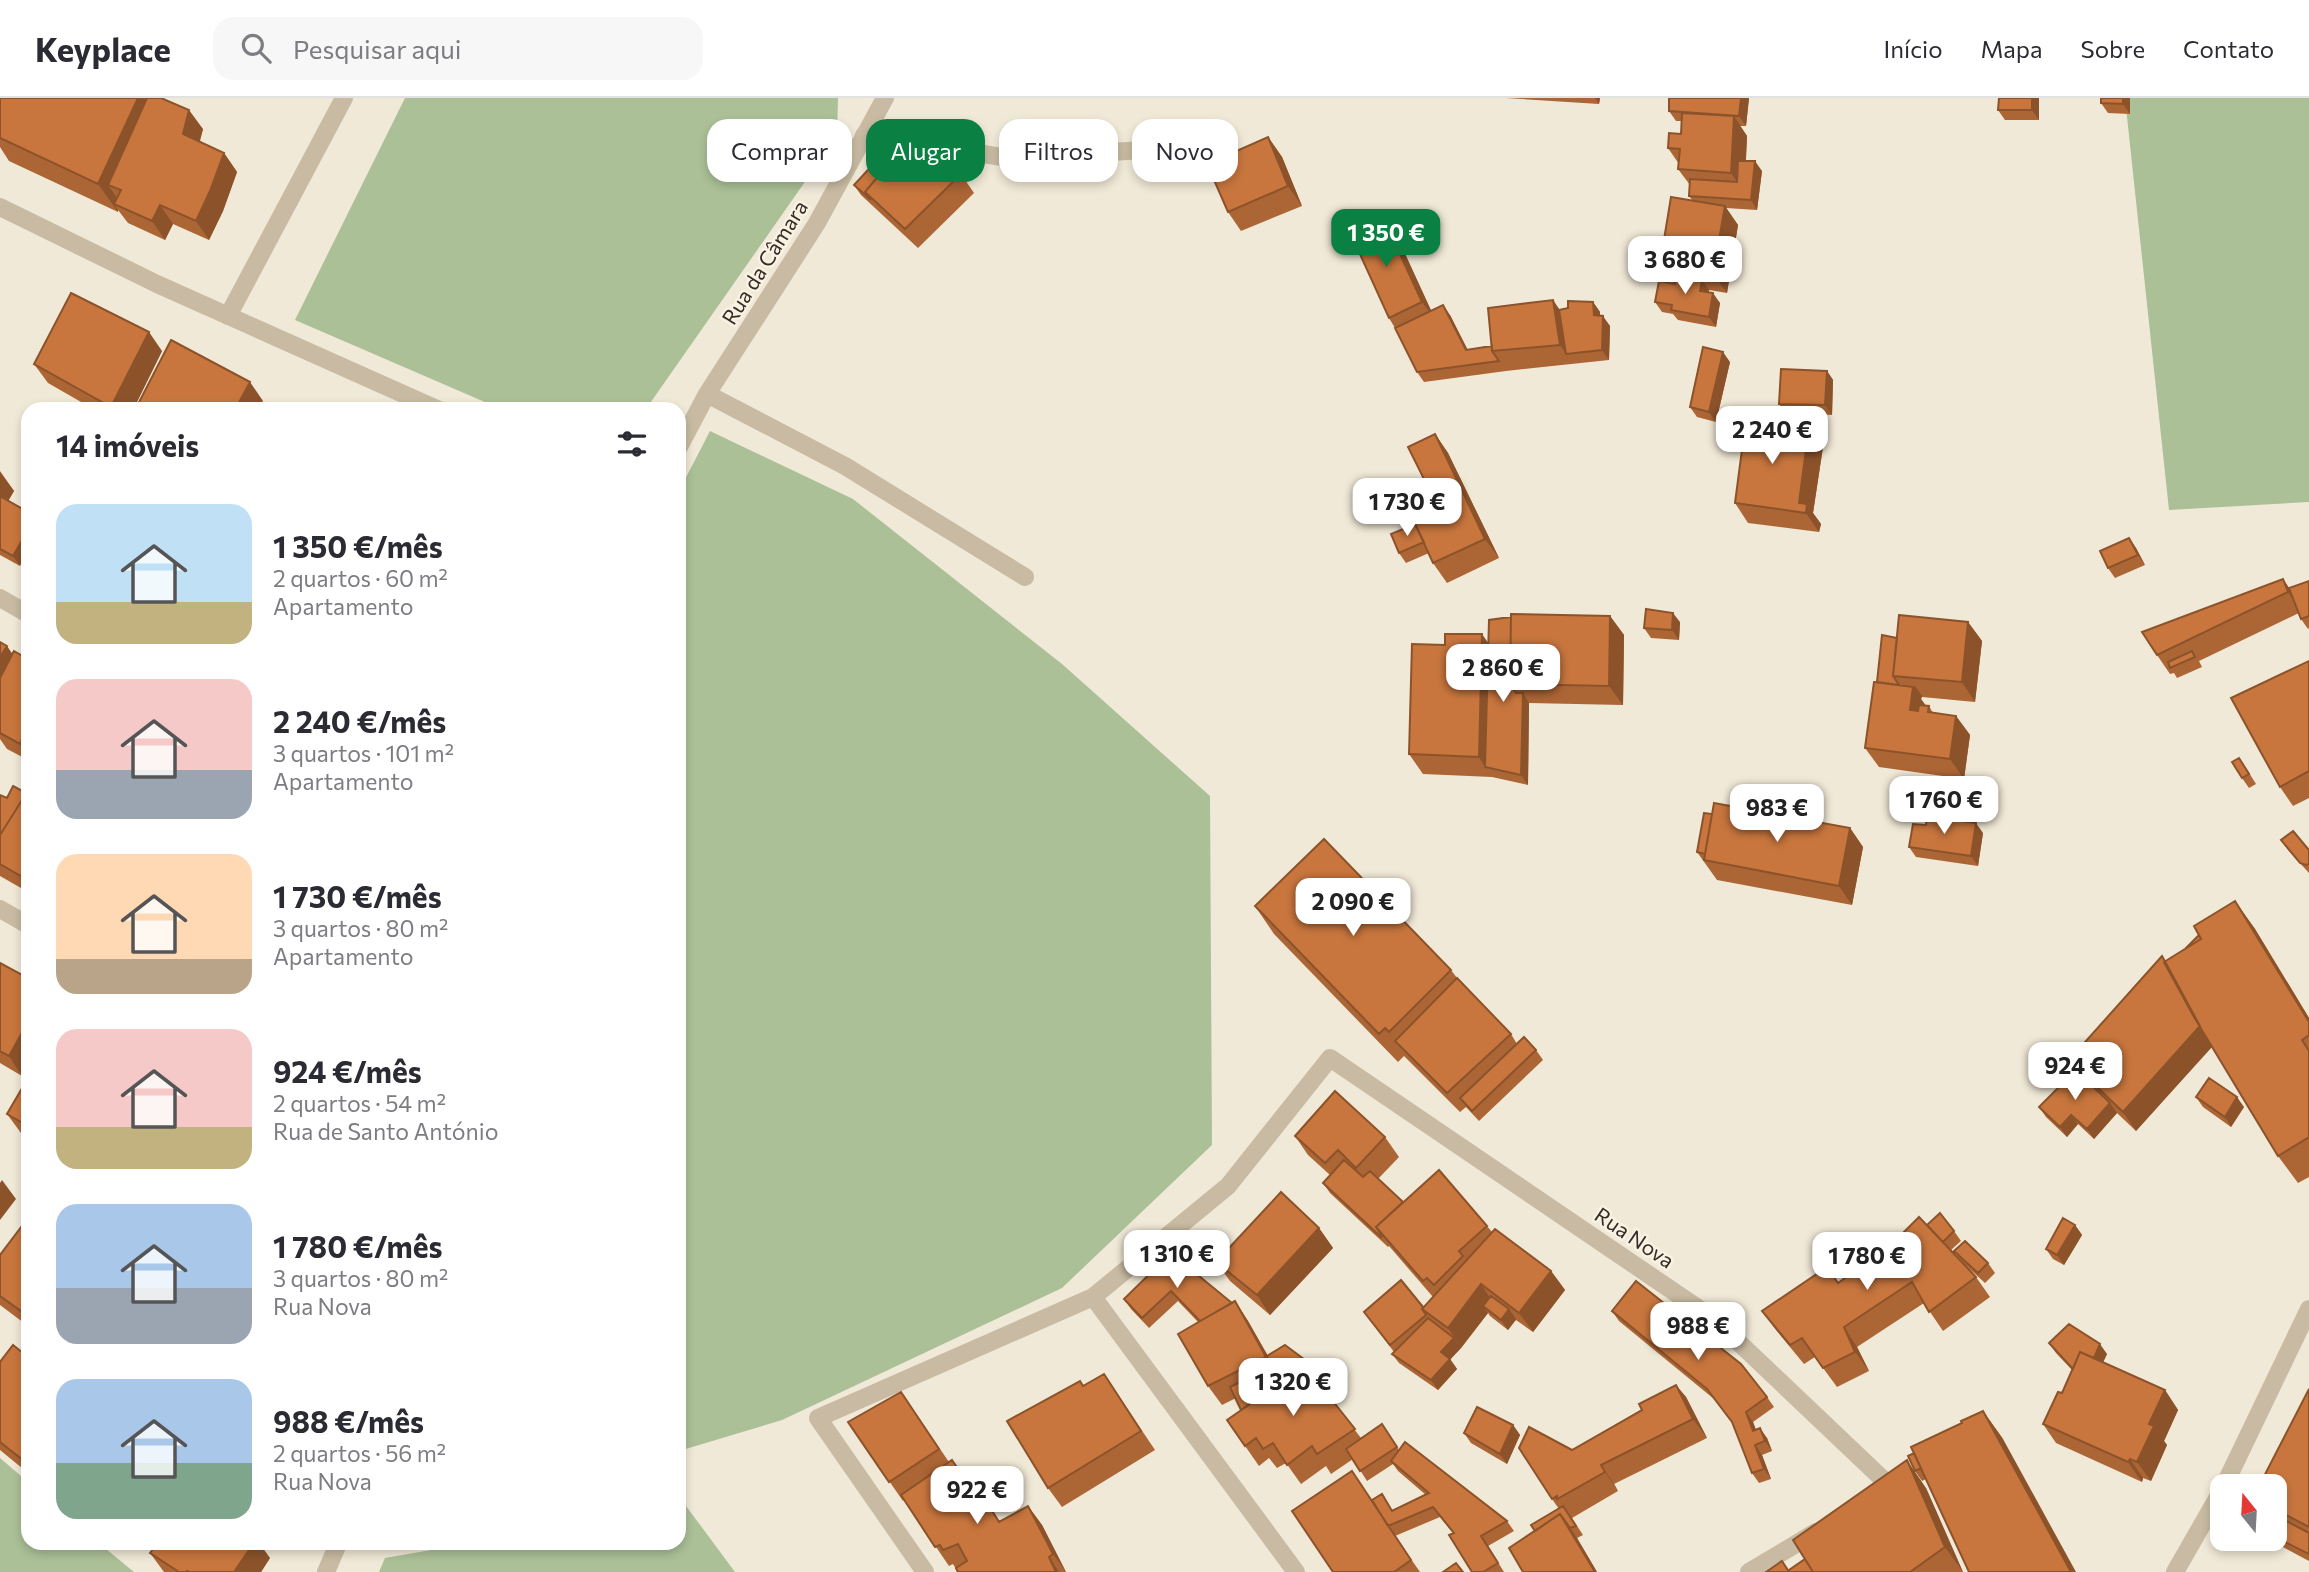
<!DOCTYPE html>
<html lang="pt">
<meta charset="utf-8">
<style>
:root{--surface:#fff;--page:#f7f7f7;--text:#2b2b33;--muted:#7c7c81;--line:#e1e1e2;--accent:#0b8043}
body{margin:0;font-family:Commissioner,sans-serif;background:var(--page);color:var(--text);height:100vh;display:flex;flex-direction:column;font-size:26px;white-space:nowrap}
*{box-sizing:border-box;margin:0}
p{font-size:23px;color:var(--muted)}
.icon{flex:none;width:38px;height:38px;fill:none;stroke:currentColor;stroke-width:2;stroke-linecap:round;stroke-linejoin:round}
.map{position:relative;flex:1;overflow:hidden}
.panel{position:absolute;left:21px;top:304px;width:665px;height:1148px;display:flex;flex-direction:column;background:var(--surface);border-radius:21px;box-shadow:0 4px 10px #0003}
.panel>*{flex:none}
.banner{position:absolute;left:707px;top:21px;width:665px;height:63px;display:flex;gap:14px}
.needle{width:46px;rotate:342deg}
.buttons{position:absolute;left:2210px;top:1376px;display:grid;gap:14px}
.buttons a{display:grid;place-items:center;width:77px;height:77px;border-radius:14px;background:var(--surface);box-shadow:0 4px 10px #0003;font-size:35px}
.price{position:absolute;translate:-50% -60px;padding:0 16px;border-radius:14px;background:#fff;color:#222;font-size:23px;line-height:46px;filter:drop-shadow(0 2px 4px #0008)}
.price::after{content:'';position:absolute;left:50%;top:42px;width:21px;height:16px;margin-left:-10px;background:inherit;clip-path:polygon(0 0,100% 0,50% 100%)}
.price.current{background:var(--accent);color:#fff}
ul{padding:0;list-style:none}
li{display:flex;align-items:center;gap:21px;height:175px;padding:0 35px}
li span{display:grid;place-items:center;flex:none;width:196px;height:140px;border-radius:21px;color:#555}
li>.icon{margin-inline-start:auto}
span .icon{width:84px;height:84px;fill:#fffc;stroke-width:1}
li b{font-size:30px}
h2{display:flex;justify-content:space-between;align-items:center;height:84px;padding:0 35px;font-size:30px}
.pill{padding:0 24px;border-radius:21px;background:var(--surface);box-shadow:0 4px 10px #0003;font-size:24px;line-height:63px}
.pill.current{background:var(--accent);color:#fff}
header{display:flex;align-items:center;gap:42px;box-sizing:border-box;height:98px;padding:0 35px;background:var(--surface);border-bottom:2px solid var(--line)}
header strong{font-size:33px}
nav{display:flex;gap:38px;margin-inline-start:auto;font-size:24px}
.search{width:490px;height:63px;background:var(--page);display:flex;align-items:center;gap:18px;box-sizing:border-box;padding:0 24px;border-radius:21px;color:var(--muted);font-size:26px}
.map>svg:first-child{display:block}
.green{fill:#abc097}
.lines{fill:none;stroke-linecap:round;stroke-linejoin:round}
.minor{stroke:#c9bba3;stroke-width:18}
.wall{fill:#ac6535}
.shaded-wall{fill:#8c532b}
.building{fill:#c8763e;stroke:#8c532b;stroke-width:2}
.labels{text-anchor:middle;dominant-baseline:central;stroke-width:5;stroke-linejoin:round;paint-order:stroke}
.street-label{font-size:21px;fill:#342c25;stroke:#f9f2e3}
</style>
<header>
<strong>Keyplace</strong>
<div class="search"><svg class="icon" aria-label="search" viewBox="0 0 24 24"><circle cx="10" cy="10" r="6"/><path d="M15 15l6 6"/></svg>Pesquisar aqui</div>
<nav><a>Início</a><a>Mapa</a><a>Sobre</a><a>Contato</a></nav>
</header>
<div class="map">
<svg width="2309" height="1474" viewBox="0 0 2309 1474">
<rect width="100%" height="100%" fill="#f1e9d7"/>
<path class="green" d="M405,0h433l-1,38 -191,273h-145l-206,-89z
M2125,0h184v404l-140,8z
M710,333l143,68 209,165 148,132 2,349 -150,143 -280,132 -103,31v-960z
M0,1360l28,24v62h72l34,28h-134z
M686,1408l49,66h-356l6,-14 81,-14h213v-37z"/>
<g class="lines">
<path class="minor" d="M864,37l144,23 170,-10
M0,109l157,77 282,126
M228,218l116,-218
M707,296l138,72 180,111
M679,349l28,-53 110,-171 68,-125
M0,500l28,16
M0,811l28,16
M1093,1199l203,275
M2224,1388l85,-177
M326,1474l12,-28
M925,1474l-107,-154 275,-121 135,-111 102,-128 384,261 177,168 -9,5
M1749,1474l67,-40
M2175,1474l47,-82"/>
</g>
<path class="wall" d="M0,0l203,31 -4,13 25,11 13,19 -14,39 -14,29 -36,-16 -8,16 -37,-17 -10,-13v2l-109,-51 -9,-14z
M1506,0h94l-1,6z
M1749,0l-3,28h-6l7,10 -1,25 16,10 -5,39 -31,-2 12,17 -11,68 -18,-3v2l11,11 -4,24 -38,-7 -5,-6 -11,-2 -7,-10 18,-18 -13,-20 32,-64 -3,-4 1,-11 -12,-16 1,-5 -11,-16 13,-14 1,-13h-6l-7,-10z
M2039,0v22h-34l-7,-10z
M2130,0v16l-22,-1 -7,-10z
M1268,39l14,20 20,49 -61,25 -13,-19 9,-61z
M900,52l61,24 13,19 -56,55 -57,-53 -7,-10z
M1401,147l30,66 19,4 17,35 25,-4 61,-46 6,10 34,-8 7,10v4l10,10 -1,34 -103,11 -82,11 -7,-10 -22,-44 -6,-10z
M162,253l-29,59h-38l-47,-27 -14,-19z
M1730,264l-14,60 -19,-5 -7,-10z
M1827,273l6,9 -1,35 -46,-2 -7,-9z
M1435,336l13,19 51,105 -52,25 -14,-20 -4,-10 -23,10 -7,-10 16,-29 20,-23z
M1823,349l-10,66 8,11 -2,8 -71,-9 -13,-20z
M0,373l14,20 -6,10 12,65 -20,-11z
M2129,440l7,10 9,17 -30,13 -7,-10z
M2283,481l6,9 20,-7v47l-1,1 -7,-10 -2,-6 -100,48 3,6 -25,11 -3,-5 -4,1 -13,-19z
M1610,518l14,19 -1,70 -94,-2 -1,82 -36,-8 -69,-3 -14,-20 36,-109 44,-1z
M1680,524l-1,18 -28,-2 -7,-10z
M1968,524l14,19 -7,61 -53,-5 -1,2 5,7h3l4,7 23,3 14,19 -6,44 -85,-12 -14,-19 12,-66z
M0,544l12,12 16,5v101l-21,-11 -7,-10z
M2309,563v137l-16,8 -13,-19z
M2246,670l10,16 -7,4 -7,-10z
M28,696v98l-28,-16v-81l7,3z
M1850,730l13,19 -11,58 -135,-25 -20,-28z
M1983,735l-5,33 -62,-9 -7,-10z
M2281,742l28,10v23l-21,-23z
M2235,803l20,28 54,89v159l-11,6 -20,-27 -66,-110 -76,85 -19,-18 -23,26 -16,-15 -11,13 -21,-20 -7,-10 37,-37 -7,-10 93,-104 3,5 20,-12z
M1255,808l196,64 6,8 54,56 6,10 19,6 7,10 -64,61 -13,-14 -6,5 -56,-56 -6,6 -124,-128z
M0,865l28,15v87l-6,11 -22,-13z
M28,980v60l-7,-5 -14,-19z
M2196,999l48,10 -13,20 -28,-20z
M1295,1038l90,1 14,20 -21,22 25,23 84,24 5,6 59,39 14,19 -32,42 -17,-12 -8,10 -18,-14 -2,-3 -27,35 -11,11 7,10 -19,21 -39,-27 -7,-9 2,-2 -30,-40 59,-5 10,-10 -44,-51 -1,1 -58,-54 -7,-10 7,-8 -22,-20z
M28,1120v108l-28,-21v-50z
M1927,1127l27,6 7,10 -10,9 25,27 14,20 -47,34 -19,-28 -67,44 12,24 -32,16 -22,-30 -11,7 -28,-34 -14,-19 76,-28z
M2075,1127l7,10 -18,30 -11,-6 -7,-10z
M1319,1130l14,20 -63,67 -40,-34 -14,-19z
M1954,1153l34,12 7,10 -10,10 -24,-22z
M1171,1155l61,50 3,-2 13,20 20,35 45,10 7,10 -5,3 46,59 21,-14 17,26 108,71 7,10 -26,15 16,26h-32l-19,-39 -13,-16 -45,19 25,36h-87l39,-72 20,10 34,-15 -28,-24 -5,-7 -26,17 -14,-22 -22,15 -5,-8 -25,18 -15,-21 -9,5 -8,-10 -10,8 -32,-46 14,-10 -5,-12 -14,7 -14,-19 -10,-64 -20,-21 -29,27 -18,-19 -7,-10z
M1612,1213l155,86 7,10 -21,15 3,8 11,8 5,13 -10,4 9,24 -12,4 -7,-10 -19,-49 -19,-25 -95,-78z
M2049,1245l58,11 -4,8 62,28 13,20 -14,31 3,4 -16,36 -8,-3 -1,4 -86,-39 -13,-19 19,-31 10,-23 -16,-17z
M28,1259v116l-28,-23v-88z
M1104,1276l51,76 -93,57 -14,-19 32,-107 4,5z
M1678,1290l8,9 21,41 -93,46 4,7 -46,27 11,17 -6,3 20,34 -62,-41 24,-22 -7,-10 20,-49z
M2309,1291v172l-43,-23h9v-52z
M901,1294l48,70 32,40 19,19 28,-15 14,19 24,47h-108l-5,-8 -4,2 -45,-66 -1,1 -55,-79z
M1983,1313l20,28 -81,42 -7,-10 -1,-18z
M1513,1327l7,10 -13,29 -36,-21 -7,-10z
M1926,1390l37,84h-197l16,-11 7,9z
M150,1455l120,5 -9,14h-97z"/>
<path class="shaded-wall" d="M138,0h9l-26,92 -13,-5 13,18 -7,1 4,6v2l-20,-28z
M1595,0h5l-1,6z
M1741,0h8l-3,28 -7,-10z
M2032,0h7v22l-7,-10z
M2123,0h7v16l-7,-10z
M189,12l14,19 -6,24 -14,-19z
M1734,18l13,20 -3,56 -13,-19z
M1268,39l14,20 20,49 -14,-20z
M224,55l13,19 -14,39 -14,29 -13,-19z
M1755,63l7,10 -5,39 -6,-10z
M160,107l13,19 -8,16 -13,-19z
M1725,108l13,19 -11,68 -14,-19z
M1387,128l14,19 35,76 -14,-19z
M1702,182l7,10 -2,11 -7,-10z
M1713,195l7,10 -4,24 -7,-10z
M1553,202l13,19v35l7,10 -13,-19z
M1593,204l7,10v13l-6,-10z
M1443,207l7,10 23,45 -7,-10z
M1603,218l7,10 -1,34 -7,-10z
M149,234l13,19 -29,59h-20l-2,-3z
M1723,254l7,10 -14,60 -7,-10z
M1827,273l6,9 -1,35 -7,-10z
M250,284l13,19 -4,9h-24z
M1809,329l14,20 -10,66 8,11 -2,8 -20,-29z
M1435,336l13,19 51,105 -14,-19z
M0,374l14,19 -14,24z
M28,432v21l-8,15 -7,-10z
M2129,440l7,10 9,17 -7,-10z
M2283,481l13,19 5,14 -13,-20z
M1673,515l7,9 -1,18 -7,-10z
M1610,518l14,19 -1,70 -14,-19z
M1968,524l14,19 -7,61 -13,-20z
M1482,536l13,19 -10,114 -6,-10z
M7,548l13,19 -20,34v-42z
M1915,588l7,10 -1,3 5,7 -3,23 -13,-19 3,-23z
M1523,595l6,10 -1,82 -7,-10z
M1956,618l14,19 -6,44 -14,-20z
M22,641l6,9v7l-8,-11z
M1976,725l7,10 -5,33 -7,-10z
M1850,730l13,19 -11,58 -13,-19z
M2235,803l20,28 54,89v4z
M2162,858l13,20 37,71 -76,84 -13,-19z
M28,924v43l-6,11 -13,-20z
M2237,999l7,10 -13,20 -6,-10z
M2110,1005l7,10 -23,26 -7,-10z
M2071,1017l7,9 -11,13 -7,-10z
M2,1082l14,19 -16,21v-37z
M2075,1127l7,10 -18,30 -7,-10z
M1319,1130l14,20 -63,67 -13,-20z
M1551,1173l14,19 -32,42 -14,-19z
M1481,1186l13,20 -11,2 5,7 -27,35 -13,-20z
M1235,1203l13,20 31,55 -13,-19z
M1509,1211l7,10 -8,11 -7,-10z
M1844,1229l13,20 12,24 -14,-19z
M1454,1240l7,10 -13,14 -7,-10z
M2100,1246l7,10 -9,19 -7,-10z
M1450,1261l7,10 -19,21 -7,-10z
M1676,1287l10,12 21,41 -14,-19z
M2165,1292l13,20 -14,31 3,4 -16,36 -14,-19 12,-38z
M1983,1313l20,28 73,133h-5z
M1746,1314l7,10 7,19 -7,-10z
M1513,1327l7,10 -13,29 -7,-10z
M1760,1330l7,10 5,13 -7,-10z
M1755,1347l7,10 9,24 -7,-10z
M2130,1361l13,19 -1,4 -14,-20z
M1907,1362l19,28 37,84 -18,-25z
M1601,1367l13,19 4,7 -13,-19z
M1028,1408l14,19 24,47 -13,-18z
M1560,1416l17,24 20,34h-2z
M253,1446h7l10,14 -9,14h-27z
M1049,1459l10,15h-3z"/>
<path class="building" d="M0,0h138l-40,86 -98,-46z
M147,0h14l28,12 -6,24 41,19 -14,38 -14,30 -36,-16 -8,16 -38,-17 7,-14 -13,-5z
M1669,0h72l-2,18 -70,-5z
M1999,0h33v12h-34z
M2101,0h22v6l-22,-1z
M1682,15l52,3 -3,57 -53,-4 2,-20 -12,-1 1,-15 12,1z
M1268,39l20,49 -60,26 -21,-48z
M893,45l7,7 -35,42 6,8 -17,-15z
M1234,48l2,5 -26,12 -5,-13z
M902,50l59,26 -56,55 -40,-37z
M1738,63h17l-4,39 -62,-4 1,-17 47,3z
M1671,99l54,9 -12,68 -53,-10z
M1387,128l35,76 -33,16 -40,-88z
M1677,178l25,4 -2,11 13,2 -4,24 -38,-7 1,-5 -17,-3 4,-21 16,3z
M71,195l78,39 -38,75 -77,-43z
M1553,202l7,45 -68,6 -4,-43z
M1568,203l25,1 1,13 9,1 -1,34 -36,4 -7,-44 9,-2z
M1443,207l23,45 26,-4v5l7,10 -82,11 -22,-44z
M171,242l79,42 -15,28h-100z
M1703,249l20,5 -14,60 -19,-5z
M1781,271l46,2 -2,34 -46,-1z
M1746,321l63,8 -10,76 8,1 -1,9 -71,-10z
M1435,336l50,105 -52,24 -23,-50 25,-12 -27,-54z
M0,398l28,16v18l-15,26 -13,-7z
M1415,426l9,18 -25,11 -8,-19z
M2129,440l9,17 -30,13 -8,-17z
M2283,481l5,13 -131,63 -15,-23z
M2309,483v35l-8,3 -12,-31z
M1646,511l27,4 -1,17 -28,-2z
M1511,516l99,2 -1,70 -99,-2z
M1899,517l69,7 -6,60 -69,-6z
M1511,519l-1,67 6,9h7l-2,82 -36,-8 4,-147z
M1445,536h37l-3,123 -70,-3 3,-110 33,1z
M1882,537l15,3 -4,38 6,9 -22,-3z
M0,544l7,4 -7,11z
M14,553l14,8v84l-6,-4 -2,5 -20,-11v-55z
M2192,553l3,6 -25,11 -2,-6z
M2309,563v110l-29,16 -49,-89z
M1874,584l39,5 -3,23 8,1 1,-6 10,1 -1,6 28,4 -6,43 -85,-11z
M2239,660l10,16 -7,4 -10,-16z
M13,688l15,8v5l-4,-2 -24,38v-40l7,3z
M24,699l4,2v81l-28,-16v-29z
M1714,705l136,25 -11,58 -135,-26z
M1704,715l8,1 -7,40 -8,-2z
M1927,718l49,7 -5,33 -62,-9 4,-23 13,1z
M2293,733l16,19v14l-3,1 -6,-2 -19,-23z
M1324,741l127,131 -62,62 -4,-4 -6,6 -124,-128z
M2235,803l74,121v13l-7,5 7,11v86l-31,19 -84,-139 -30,-55 37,-23 -7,-13z
M2199,837l2,4 -16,10z
M2162,858l38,70 -77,86 -54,-52z
M0,865l28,15v44l-19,34 -9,-5z
M1457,880l54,56 -64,59 -52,-52z
M1524,939l12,13 -64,61 -12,-13z
M2076,972l34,33 -23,26 -16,-14 -11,12 -21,-20z
M28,980v48l-21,-12z
M2209,980l28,19 -12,20 -29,-20z
M1335,993l50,46 -29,31 -18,-18 -13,13 -30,-27z
M1344,1062l19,17 7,-6 33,31 -27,25 6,9 -1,1 -58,-54z
M1439,1072l48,56 -28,25 4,5 -29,29 -7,-7 -4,3 -47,-54z
M1281,1094l38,36 -62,67 -41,-33z
M1940,1115l14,18 -11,11 -16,-17z
M1919,1119l57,60 -47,35 -17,-30 -68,45 11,25 -32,16 -21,-30 -12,7 -28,-34 65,-44 11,16 54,-39z
M28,1120v98l-28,-20v-41z
M2063,1120l12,7 -18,30 -11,-6z
M1495,1131l56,42 -32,42 -38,-29 -33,44 -26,-19z
M1965,1143l23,22 -10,10 -24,-22z
M1171,1155l61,50 -32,18 -29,-30 -29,27 -18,-19z
M1401,1182l22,27 -1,2 4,6 -36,30 -26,-33z
M1636,1183l105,83 26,33 -21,15 7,19 7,-3 5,13 -10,4 9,24 -12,4 -20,-51 -25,-33 -95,-78z
M1491,1198l18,13 -8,11 -18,-14z
M1235,1203l31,56 -58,29 -30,-52z
M1428,1220l26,20 -13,14 9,7 -19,21 -39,-26z
M2069,1226l31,20 -6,14 -14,-6 -7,17 -24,-26z
M13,1247l15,12v107l-28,-22v-80z
M1285,1247l28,21 -5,3 -3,-3 -64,44 -11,-23 42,-21 -5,-10z
M2080,1254l85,38 -16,34 5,2 -17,36 -7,-3 -2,3 -85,-38 15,-32 4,1z
M1305,1268l50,63 -38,25 -5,-8 -25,19 -14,-22 -10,6 -7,-11 -11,8 -18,-26z
M1104,1276l37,57 -93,57 -41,-67 73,-40 3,5z
M1676,1287l17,34 -92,46 4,7 -48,27v-3l-5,3 -33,-51 10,-21 43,23 70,-40 -3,-6z
M2309,1291v138l-34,-18v-23h-16z
M901,1294l38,57 -50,33 -41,-60z
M1477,1309l36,18 -13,29 -36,-21z
M1983,1313l88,161h-102l-58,-125 51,-24 -1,-2z
M1382,1326l15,23 -37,24 -14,-22z
M1405,1344l102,79 -26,15 17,27 -15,9h-11l-23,-37 5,-2 -21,-26 -45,19 -16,-26 10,-6 10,17 37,-18 -38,-32z
M1914,1355l7,15 -6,3 -7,-15z
M952,1362l29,42 4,-3 14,23 29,-16 25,48 -4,3 7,15h-98l-2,-4 11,-7 -9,-17 -15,6 -3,-5 -5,2 -34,-52z
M1907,1362l38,87 -35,25h-97l-20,-32z
M1352,1373l59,89 -17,12h-61l-41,-61z
M1563,1408l13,20 -6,2 -10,-14 -25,17 -4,-6z
M1560,1416l35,58h-72l-14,-24z
M2275,1417l34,18v21l-34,-17z
M157,1446h96l-19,28h-45l-2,-1 -1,1h-7l-29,-19z
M1805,1461l8,13h-23l-1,-2z
M1782,1463l7,11h-23z
M1456,1465l7,9h-20z"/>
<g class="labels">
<g class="street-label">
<text transform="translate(764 164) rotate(-58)">Rua da Câmara</text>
<text transform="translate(1635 1139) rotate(34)">Rua Nova</text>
</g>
</g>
</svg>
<div class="buttons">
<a><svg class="needle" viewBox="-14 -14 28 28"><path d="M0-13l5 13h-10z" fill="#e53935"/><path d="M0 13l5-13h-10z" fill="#7c7c81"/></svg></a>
</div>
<b class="price current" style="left:1386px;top:171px">1 350 €</b>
<b class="price" style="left:1685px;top:198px">3 680 €</b>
<b class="price" style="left:1772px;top:368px">2 240 €</b>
<b class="price" style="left:1407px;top:440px">1 730 €</b>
<b class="price" style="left:1503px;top:606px">2 860 €</b>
<b class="price" style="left:1944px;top:738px">1 760 €</b>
<b class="price" style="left:1777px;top:746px">983 €</b>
<b class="price" style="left:1353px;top:840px">2 090 €</b>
<b class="price" style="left:2075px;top:1004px">924 €</b>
<b class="price" style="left:1177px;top:1192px">1 310 €</b>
<b class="price" style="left:1867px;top:1194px">1 780 €</b>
<b class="price" style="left:1698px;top:1264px">988 €</b>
<b class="price" style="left:1293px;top:1320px">1 320 €</b>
<b class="price" style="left:977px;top:1428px">922 €</b>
<div class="banner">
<a class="pill">Comprar</a>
<a class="pill current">Alugar</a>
<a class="pill">Filtros</a>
<a class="pill">Novo</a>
</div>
<section class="panel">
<h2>14 imóveis<svg class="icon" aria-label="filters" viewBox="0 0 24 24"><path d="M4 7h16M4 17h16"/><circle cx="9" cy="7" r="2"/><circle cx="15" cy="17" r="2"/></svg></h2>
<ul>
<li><span style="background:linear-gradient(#bfe0f5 70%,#c2b280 0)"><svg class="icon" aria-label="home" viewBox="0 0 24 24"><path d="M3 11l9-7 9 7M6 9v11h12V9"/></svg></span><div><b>1 350 €/mês</b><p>2 quartos · 60 m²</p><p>Apartamento</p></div></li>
<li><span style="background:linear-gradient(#f6c9c9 65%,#9aa5b1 0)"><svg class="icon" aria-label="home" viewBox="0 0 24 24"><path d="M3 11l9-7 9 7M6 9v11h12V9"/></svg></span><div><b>2 240 €/mês</b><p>3 quartos · 101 m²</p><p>Apartamento</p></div></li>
<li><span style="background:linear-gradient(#ffd9b3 75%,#b9a48a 0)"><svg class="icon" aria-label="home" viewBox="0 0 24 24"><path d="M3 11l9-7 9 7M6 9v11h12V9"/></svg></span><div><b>1 730 €/mês</b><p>3 quartos · 80 m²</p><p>Apartamento</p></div></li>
<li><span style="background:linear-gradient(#f6c9c9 70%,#c2b280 0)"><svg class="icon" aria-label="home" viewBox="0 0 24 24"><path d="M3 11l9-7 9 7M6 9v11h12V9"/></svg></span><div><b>924 €/mês</b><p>2 quartos · 54 m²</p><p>Rua de Santo António</p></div></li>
<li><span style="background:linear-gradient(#a9c7e8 60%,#9aa5b1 0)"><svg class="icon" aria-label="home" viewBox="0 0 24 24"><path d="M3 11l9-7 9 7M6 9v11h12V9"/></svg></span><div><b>1 780 €/mês</b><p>3 quartos · 80 m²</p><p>Rua Nova</p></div></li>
<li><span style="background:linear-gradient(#a9c7e8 60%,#7fa58c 0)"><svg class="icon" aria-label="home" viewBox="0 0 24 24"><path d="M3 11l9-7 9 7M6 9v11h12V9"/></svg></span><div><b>988 €/mês</b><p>2 quartos · 56 m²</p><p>Rua Nova</p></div></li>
</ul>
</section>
</div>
